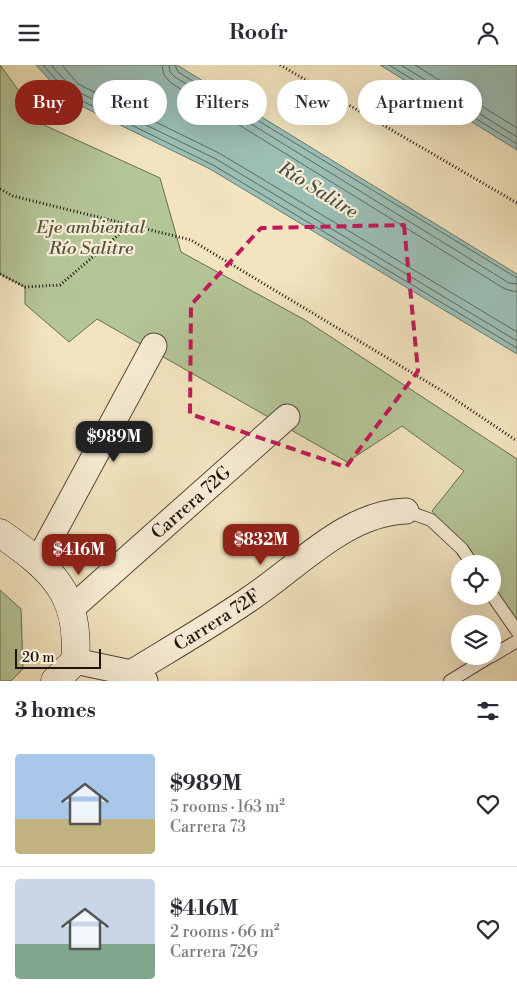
<!DOCTYPE html>
<meta charset="utf-8">
<style>
:root{--surface:#fff;--page:#f2f2f3;--text:#2b2b33;--muted:#7c7c81;--line:#e1e1e2;--accent:#8f2418}
body{margin:0;font-family:"Libre Bodoni",serif;background:var(--page);color:var(--text);height:100vh;display:flex;flex-direction:column;font-size:19px;white-space:nowrap}
*{box-sizing:border-box;margin:0}
p{font-size:16px;color:var(--muted)}
.icon{flex:none;width:28px;height:28px;fill:none;stroke:currentColor;stroke-width:2;stroke-linecap:round;stroke-linejoin:round}
.map{position:relative;height:616px;overflow:hidden}
.details{display:flex;flex-direction:column;background:var(--surface);flex:1}
.details>*{flex:none}
.top-card{position:absolute;left:15px;top:15px;width:488px;height:45px;display:flex;gap:10px}
.fabs{position:absolute;left:451px;top:490px;display:grid;gap:10px}
.fabs a{display:grid;place-items:center;width:50px;height:50px;border-radius:50%;background:var(--surface);box-shadow:0 5px 20px #0002;font-size:25px}
.scale{position:absolute;left:15px;bottom:12px;width:86px;box-sizing:border-box;padding-left:5px;border:2px solid #1e140f;border-top:0;font-size:14px;line-height:18px;white-space:nowrap;color:#1e140f;-webkit-text-stroke:4px #f7edd5;paint-order:stroke}
.price{position:absolute;translate:-50% -42px;padding:0 11px;border-radius:10px;background:var(--accent);color:#fff;font-size:16px;line-height:32px;filter:drop-shadow(0 1px 2px #0008)}
.price::after{content:'';position:absolute;left:50%;top:30px;width:15px;height:11px;margin-left:-8px;background:inherit;clip-path:polygon(0 0,100% 0,50% 100%)}
.price.active{background:#222;color:#fff}
ul{padding:0;list-style:none}
li{display:flex;align-items:center;gap:15px;height:125px;padding:0 15px}
li+li{border-top:1px solid var(--line)}
li span{display:grid;place-items:center;flex:none;width:140px;height:100px;border-radius:5px;color:#555}
li>.icon{margin-inline-start:auto}
span .icon{width:60px;height:60px;fill:#fffc;stroke-width:1}
li b{font-size:21px}
h2{display:flex;justify-content:space-between;align-items:center;height:60px;padding:0 15px;font-size:21px}
.tag{padding:0 18px;border-radius:22px;background:var(--surface);box-shadow:0 5px 20px #0002;font-size:18px;line-height:45px}
.tag.active{background:var(--accent);color:#fff}
header{display:flex;justify-content:space-between;align-items:center;height:65px;padding:0 15px;background:var(--surface);font-size:22px;font-weight:600}
.map>svg:first-child{display:block}
.green{fill:#b4c597;stroke:#696c53}
.water{fill:#9bbeb5;stroke:#697a73}
.lines{fill:none;stroke-linecap:round;stroke-linejoin:round}
.shore{stroke:#5c6962;stroke-width:1}
.lane-casing{stroke:#53483b;stroke-width:14}
.street-casing{stroke:#53483b;stroke-width:27}
.secondary-casing{stroke:#1e140f;stroke-width:29}
.path{stroke:#1e140f;stroke-width:3;stroke-dasharray:1 2.5;stroke-linecap:butt}
.lane{stroke:#f7edd5;stroke-width:12}
.street{stroke:#f7edd5;stroke-width:25}
.secondary{stroke:#f7edd5;stroke-width:28}
.marked{fill:none;stroke:#c2185b;stroke-width:4;stroke-dasharray:10 6;stroke-linejoin:round}
.labels{text-anchor:middle;dominant-baseline:central;stroke-width:4.5;stroke-linejoin:round;paint-order:stroke}
.park-label{font-size:18px;font-style:italic;fill:#52523f;stroke:#f7edd5}
.street-label{font-size:18px;fill:#1e140f;stroke:#f7edd5}
.water-label{font-size:19px;font-style:italic;fill:#4a5049;stroke:#f7edd5}
</style>
<header><svg class="icon" aria-label="menu" viewBox="0 0 24 24"><path d="M4 6h16M4 12h16M4 18h16"/></svg>Roofr<svg class="icon" aria-label="person" viewBox="0 0 24 24"><circle cx="12" cy="8" r="4"/><path d="M4 21q1-7 8-7t8 7"/></svg></header>
<div class="map">
<svg width="517" height="616" viewBox="0 0 517 616">
<rect width="100%" height="100%" fill="#f2e4bf"/>
<filter id="stains"><feTurbulence type="fractalNoise" baseFrequency=".004" numOctaves="4"/><feColorMatrix values="0 0 0 0 .2 0 0 0 0 .09 0 0 0 0 .02 0 0 0 .5 -.17"/></filter>
<radialGradient id="worn" r=".72"><stop offset=".6" stop-color="#630" stop-opacity="0"/><stop offset="1" stop-color="#630" stop-opacity=".3"/></radialGradient>
<path class="green" d="M0,0l44,60 116,53 21,74 124,68 212,139v163l-24,-36 -1,-22h-17l-43,-53 32,-40 -62,-45 -55,36 -250,-143 -28,23 -44,-38v-17l-25,-13z
M0,525l21,19 2,60 -12,12h-11z"/>
<path class="water" d="M36,0h141l340,209v80l-307,-185 -143,-70z
M380,0h137v85z"/>
<g class="lines">
<path class="shore" d="M43,0l27,30 143,70 304,183
M51,0l23,25 142,69 301,182
M62,0l16,19 141,69 298,179
M162,0l2,10 7,8 334,206 12,3
M169,0l1,7 5,5 334,206 8,1
M175,0l3,7 339,206
M389,0l128,79
M401,0l116,72
M415,0l102,63"/>
<defs>
<path id="lane" d="M406,446l25,9 31,29 10,15
M492,530l25,36
M492,591l25,-15
M450,616l41,-25"/>
<g id="street">
<path d="M38,496l116,-215"/>
<path id="s1" d="M72,543l215,-191"/>
<path d="M75,596l56,12 14,8"/>
<path id="s2" d="M131,608c39,-24 79,-47 117,-73 49,-32 97,-87 158,-89"/>
</g>
<path id="secondary" d="M0,468c51,36 81,60 75,128l-20,20"/>
</defs>
<use href="#lane" class="lane-casing"/>
<use href="#street" class="street-casing"/>
<use href="#secondary" class="secondary-casing"/>
<path class="path" d="M280,0l237,138
M0,124l13,7 178,44 253,152 73,49
M0,209l25,13 35,-2 70,-60"/>
<use href="#lane" class="lane"/>
<use href="#street" class="street"/>
<use href="#secondary" class="secondary"/>
</g>
<path class="marked" d="M404,160l14,146 -72,96 -156,-53 1,-109 70,-77z"/>
<g class="labels">
<g class="park-label">
<text x="91" y="162">Eje ambiental<tspan x="91" dy="21">Río Salitre</tspan></text>
</g>
<g class="street-label">
<text stroke="none"><textPath href="#s1" startOffset="159">Carrera 72G</textPath></text>
<text stroke="none"><textPath href="#s2" startOffset="101">Carrera 72F</textPath></text>
</g>
<g class="water-label">
<text transform="translate(318 125) rotate(32)">Río Salitre</text>
</g>
</g>
<rect width="100%" height="100%" filter="url(#stains)"/>
<rect width="100%" height="100%" fill="url(#worn)"/>
</svg>
<div class="fabs">
<a><svg class="icon" aria-label="locate" viewBox="0 0 24 24"><circle cx="12" cy="12" r="6"/><path d="M12 2v4M12 18v4M2 12h4M18 12h4"/></svg></a>
<a><svg class="icon" aria-label="layers" viewBox="0 0 24 24"><path d="M12 4l9 5-9 5-9-5zM3 14l9 5 9-5"/></svg></a>
</div>
<div class="scale">20 m</div>
<b class="price active" style="left:114px;top:398px">$989M</b>
<b class="price" style="left:261px;top:501px">$832M</b>
<b class="price" style="left:79px;top:511px">$416M</b>
<div class="top-card">
<a class="tag active">Buy</a>
<a class="tag">Rent</a>
<a class="tag">Filters</a>
<a class="tag">New</a>
<a class="tag">Apartment</a>
</div>
</div>
<section class="details">
<h2>3 homes<svg class="icon" aria-label="filters" viewBox="0 0 24 24"><path d="M4 7h16M4 17h16"/><circle cx="9" cy="7" r="2"/><circle cx="15" cy="17" r="2"/></svg></h2>
<ul>
<li><span style="background:linear-gradient(#a9c7e8 65%,#c2b280 0)"><svg class="icon" aria-label="home" viewBox="0 0 24 24"><path d="M3 11l9-7 9 7M6 9v11h12V9"/></svg></span><div><b>$989M</b><p>5 rooms · 163 m²</p><p>Carrera 73</p></div><svg class="icon" aria-label="heart" viewBox="0 0 24 24"><path d="M12 20l-8-8c-3-5 5-10 8-4 3-6 11-1 8 4z"/></svg></li>
<li><span style="background:linear-gradient(#c9d6e8 65%,#7fa58c 0)"><svg class="icon" aria-label="home" viewBox="0 0 24 24"><path d="M3 11l9-7 9 7M6 9v11h12V9"/></svg></span><div><b>$416M</b><p>2 rooms · 66 m²</p><p>Carrera 72G</p></div><svg class="icon" aria-label="heart" viewBox="0 0 24 24"><path d="M12 20l-8-8c-3-5 5-10 8-4 3-6 11-1 8 4z"/></svg></li>
</ul>
</section>
